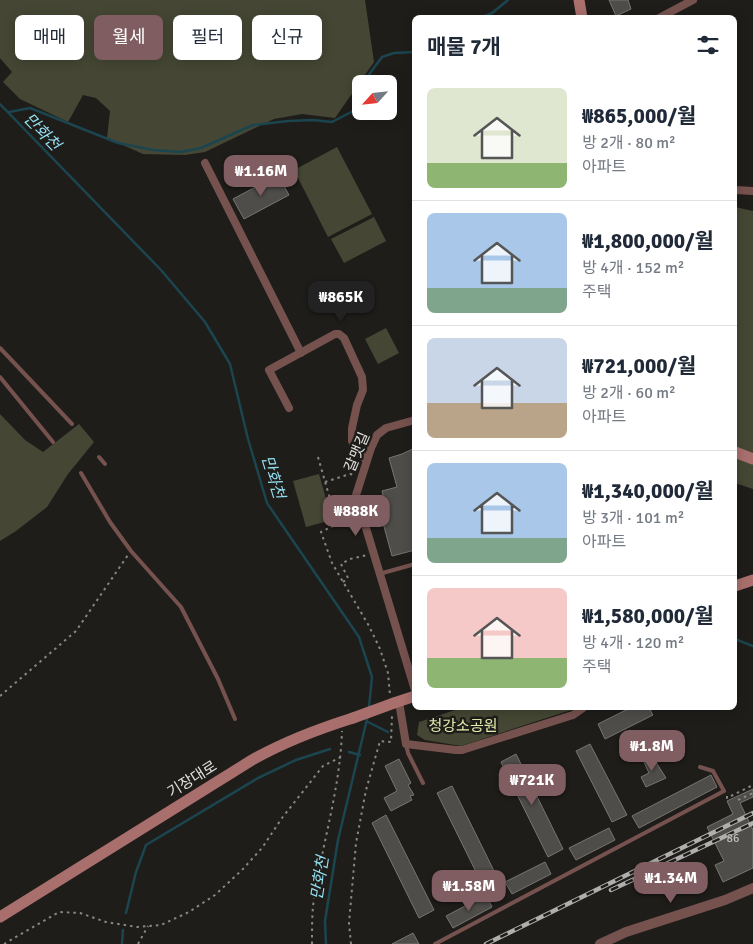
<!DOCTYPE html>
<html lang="ko">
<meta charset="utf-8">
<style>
:root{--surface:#fff;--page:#f2f2f3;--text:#1f2937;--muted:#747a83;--line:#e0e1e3;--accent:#7f5d60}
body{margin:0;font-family:Signika,"Noto Sans KR",sans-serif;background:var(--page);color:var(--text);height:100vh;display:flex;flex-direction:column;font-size:19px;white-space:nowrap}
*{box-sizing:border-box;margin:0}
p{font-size:16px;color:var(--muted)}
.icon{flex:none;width:28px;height:28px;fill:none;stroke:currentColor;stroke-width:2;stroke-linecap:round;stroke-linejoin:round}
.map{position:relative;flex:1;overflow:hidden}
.sheet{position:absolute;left:412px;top:15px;width:325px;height:695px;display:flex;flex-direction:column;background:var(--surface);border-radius:8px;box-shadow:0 2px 12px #0003}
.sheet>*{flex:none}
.top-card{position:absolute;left:15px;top:15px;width:322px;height:45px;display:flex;gap:10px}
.needle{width:32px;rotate:243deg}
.tools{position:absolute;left:352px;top:75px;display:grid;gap:10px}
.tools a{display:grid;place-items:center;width:45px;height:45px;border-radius:8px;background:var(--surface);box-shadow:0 2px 12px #0003;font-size:25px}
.price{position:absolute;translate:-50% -42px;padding:0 11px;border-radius:10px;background:var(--accent);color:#fff;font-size:16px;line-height:32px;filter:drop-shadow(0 1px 2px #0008)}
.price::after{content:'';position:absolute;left:50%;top:30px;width:15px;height:11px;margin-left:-8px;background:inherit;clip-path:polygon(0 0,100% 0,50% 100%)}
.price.active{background:#222;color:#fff}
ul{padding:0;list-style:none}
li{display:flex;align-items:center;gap:15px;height:125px;padding:0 15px}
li+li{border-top:1px solid var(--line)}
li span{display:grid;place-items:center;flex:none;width:140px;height:100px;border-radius:8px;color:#555}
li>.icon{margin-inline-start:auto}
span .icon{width:60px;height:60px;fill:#fffc;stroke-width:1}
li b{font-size:21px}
h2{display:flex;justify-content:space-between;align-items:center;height:60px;padding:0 15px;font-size:21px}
.chip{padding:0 18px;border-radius:8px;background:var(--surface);box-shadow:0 2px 12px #0003;font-size:18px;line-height:45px}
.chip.active{background:var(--accent);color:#fff}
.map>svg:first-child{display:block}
.green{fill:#454734}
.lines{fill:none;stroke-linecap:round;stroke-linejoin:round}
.stream{stroke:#1b454f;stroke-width:2.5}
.building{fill:#4f4d4a;stroke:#777571}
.path{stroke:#898785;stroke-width:2;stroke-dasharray:2.5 4;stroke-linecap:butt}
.service{stroke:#76524f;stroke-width:4}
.minor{stroke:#76524f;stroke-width:8}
.tertiary{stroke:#76524f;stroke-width:10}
.secondary{stroke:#a96f6c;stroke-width:11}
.rail-casing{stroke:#b0afad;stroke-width:4.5}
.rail{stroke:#1f1d1a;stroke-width:2.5;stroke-dasharray:8;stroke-linecap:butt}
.secondary-bridge{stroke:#a96f6c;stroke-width:11}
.labels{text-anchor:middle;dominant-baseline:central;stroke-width:5;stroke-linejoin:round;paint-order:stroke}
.number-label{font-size:12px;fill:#bdbcba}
.street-label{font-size:15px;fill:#e2e1df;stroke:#1f1d1a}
.park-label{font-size:15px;fill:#e3eaad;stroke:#1f1d1a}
.water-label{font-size:16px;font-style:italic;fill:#93dff2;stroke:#1f1d1a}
</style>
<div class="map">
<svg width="753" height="944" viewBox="0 0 753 944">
<rect width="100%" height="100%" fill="#1f1d1a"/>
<path class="green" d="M0,0h365l9,62 -39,56 -33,-4 -28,5 -69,33 -20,3 -42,-1 -36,-16 3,-27 -14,-13 -13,-3 -15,27 -48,-23 -17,-17 9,-10 -12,-14z
M337,147l35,67 -44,23 -34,-67z
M735,207l18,4v278l-18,-6z
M374,217l12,24 -42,22 -13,-24z
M386,328l13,25 -21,11 -13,-25z
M0,414l25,26 18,12 36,-28 15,18 -26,32 -21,33 -31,24 -16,10z
M319,474l13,46 -26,7 -13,-46z
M461,708h113l-3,2 -110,36 -36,-6 -8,-5 2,-13z"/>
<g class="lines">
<path class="stream" d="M481,18l11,-5 16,-13
M362,84l20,-27 12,-4 21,-1
M0,104l161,166 44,52 25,42 18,75 19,64 92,134 13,40 -3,30
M9,112l21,-4 88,35 35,7 28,2 20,-4 52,-23 35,-4 25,-1 19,2 23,-12 5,-12 1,-10
M735,639l18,7
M368,722l20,10
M349,752l11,3
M126,913l10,-41 10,-27 112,-67 38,-18 34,-11
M122,944l1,-14
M326,944l-1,-23 13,-81 30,-125"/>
</g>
<path class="building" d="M609,0h19l3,9 -15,7z
M278,175l11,20 -45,24 -11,-20z
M415,448v102l-23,6 -16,-59 7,-2 -1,-4 15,-4 -8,-29 13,-4z
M630,708h19l4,7 -48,24 -7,-15z
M590,744l37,71 -15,7 -36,-71z
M516,754l47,95 -15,8 -47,-95z
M652,756l14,22 -20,9 -5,-10 8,-4 -6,-13z
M399,759l12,24 -3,2 6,10 -4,1 2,4 -21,11 -7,-13 13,-7 -12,-25z
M711,775l6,12 -78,41 -7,-12z
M452,786l47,95 -15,7 -47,-95z
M753,789v8l-13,6 13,27v38l-30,14 -8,-17 9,-4 -17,-34 26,-13 -6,-13z
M386,815l48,95 -15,8 -47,-95z
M609,828l6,12 -39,20 -7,-12z
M545,862l6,12 -39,20 -7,-12z
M486,895l6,12 -39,21 -7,-12z
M413,933l6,11h-27z"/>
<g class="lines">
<path class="path" d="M318,457l18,63 -3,6 -12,6 11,31 37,63 11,23 8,24 2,22
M325,482l25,-8 4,1
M343,582l5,-4 -7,-14 9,-5 17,-4
M0,696l76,-65 52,-76
M727,796v2l26,-13
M738,800l15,-7
M4,944l55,-32 21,1 26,9 31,5 24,-2 28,-13 26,-17 27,-25 20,-22 20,-30 41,-52 18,-9
M138,944l10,-18
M312,944c0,-13 0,-26 1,-38 8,-59 27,-115 29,-175
M351,944l-2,-21 7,-80 10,-53 14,-49 11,1 1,-27"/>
<path class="service" d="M0,348l72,76
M0,377l53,65
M99,457l6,7
M81,473l29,49 21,29 50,56 37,72 17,40
M379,574l36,-10
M406,744l2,9 15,30
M435,944l289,-153 -11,-20 -13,-4"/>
<path class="minor" d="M659,18l34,-18
M205,163l96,190
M735,190l18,1
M289,408l-20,-38 66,-36h4l5,4 18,39 1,13 -6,15 -5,23v13l5,10 9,9
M415,420l-29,8 -9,7 -6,13 -15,47 59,195
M399,702l7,42 50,6h6l111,-35 10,-7"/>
<path class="tertiary" d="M600,944l26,-12 99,-32 28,-12"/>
<path class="secondary" d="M579,0l3,18
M735,452l18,7
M735,586l18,-6
M394,703l21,-7
M0,917l252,-157c32,-18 66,-31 101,-42"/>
<defs>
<path id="rail" d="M611,890l142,-67
M486,944l267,-131"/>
</defs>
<use href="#rail" class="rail-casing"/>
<use href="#rail" class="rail"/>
<path class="secondary-bridge" d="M353,718l41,-15"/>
</g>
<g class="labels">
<g class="number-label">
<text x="733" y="838">86</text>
</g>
<g class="street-label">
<text transform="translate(357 452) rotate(-67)">갈맷길</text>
<text transform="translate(192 779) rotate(-32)">기장대로</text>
</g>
<g class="park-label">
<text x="463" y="726">청강소공원</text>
</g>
<g class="water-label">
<text transform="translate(42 132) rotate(46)">만화천</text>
<text transform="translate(273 477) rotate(73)">만화천</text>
<text transform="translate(320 878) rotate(-81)">만화천</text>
</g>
</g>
</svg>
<div class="tools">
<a><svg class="needle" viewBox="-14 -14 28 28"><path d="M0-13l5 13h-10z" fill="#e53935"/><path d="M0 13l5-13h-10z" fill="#747a83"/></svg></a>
</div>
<b class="price" style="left:261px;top:197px">₩1.16M</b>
<b class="price active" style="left:341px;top:323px">₩865K</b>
<b class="price" style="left:356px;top:537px">₩888K</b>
<b class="price" style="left:652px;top:772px">₩1.8M</b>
<b class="price" style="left:532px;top:806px">₩721K</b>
<b class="price" style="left:671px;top:904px">₩1.34M</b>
<b class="price" style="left:469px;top:912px">₩1.58M</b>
<div class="top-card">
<a class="chip">매매</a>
<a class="chip active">월세</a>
<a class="chip">필터</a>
<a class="chip">신규</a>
</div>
<section class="sheet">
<h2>매물 7개<svg class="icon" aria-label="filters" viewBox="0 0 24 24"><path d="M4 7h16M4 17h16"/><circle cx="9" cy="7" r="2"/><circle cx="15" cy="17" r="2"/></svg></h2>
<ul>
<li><span style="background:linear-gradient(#dfe7d0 75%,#8fb573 0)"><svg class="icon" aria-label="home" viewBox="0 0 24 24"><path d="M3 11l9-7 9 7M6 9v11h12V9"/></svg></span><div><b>₩865,000/월</b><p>방 2개 · 80 m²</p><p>아파트</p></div></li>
<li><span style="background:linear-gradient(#a9c7e8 75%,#7fa58c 0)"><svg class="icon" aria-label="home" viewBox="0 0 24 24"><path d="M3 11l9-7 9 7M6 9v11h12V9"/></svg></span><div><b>₩1,800,000/월</b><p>방 4개 · 152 m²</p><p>주택</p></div></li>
<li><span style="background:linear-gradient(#c9d6e8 65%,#b9a48a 0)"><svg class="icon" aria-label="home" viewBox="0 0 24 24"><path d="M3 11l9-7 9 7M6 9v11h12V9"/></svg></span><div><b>₩721,000/월</b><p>방 2개 · 60 m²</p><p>아파트</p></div></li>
<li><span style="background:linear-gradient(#a9c7e8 75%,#7fa58c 0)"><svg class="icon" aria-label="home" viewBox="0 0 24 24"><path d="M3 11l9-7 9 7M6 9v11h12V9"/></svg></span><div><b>₩1,340,000/월</b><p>방 3개 · 101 m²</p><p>아파트</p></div></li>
<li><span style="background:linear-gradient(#f6c9c9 70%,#8fb573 0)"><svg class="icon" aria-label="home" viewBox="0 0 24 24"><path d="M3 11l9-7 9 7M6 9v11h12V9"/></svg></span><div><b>₩1,580,000/월</b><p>방 4개 · 120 m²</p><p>주택</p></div></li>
</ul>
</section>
</div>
